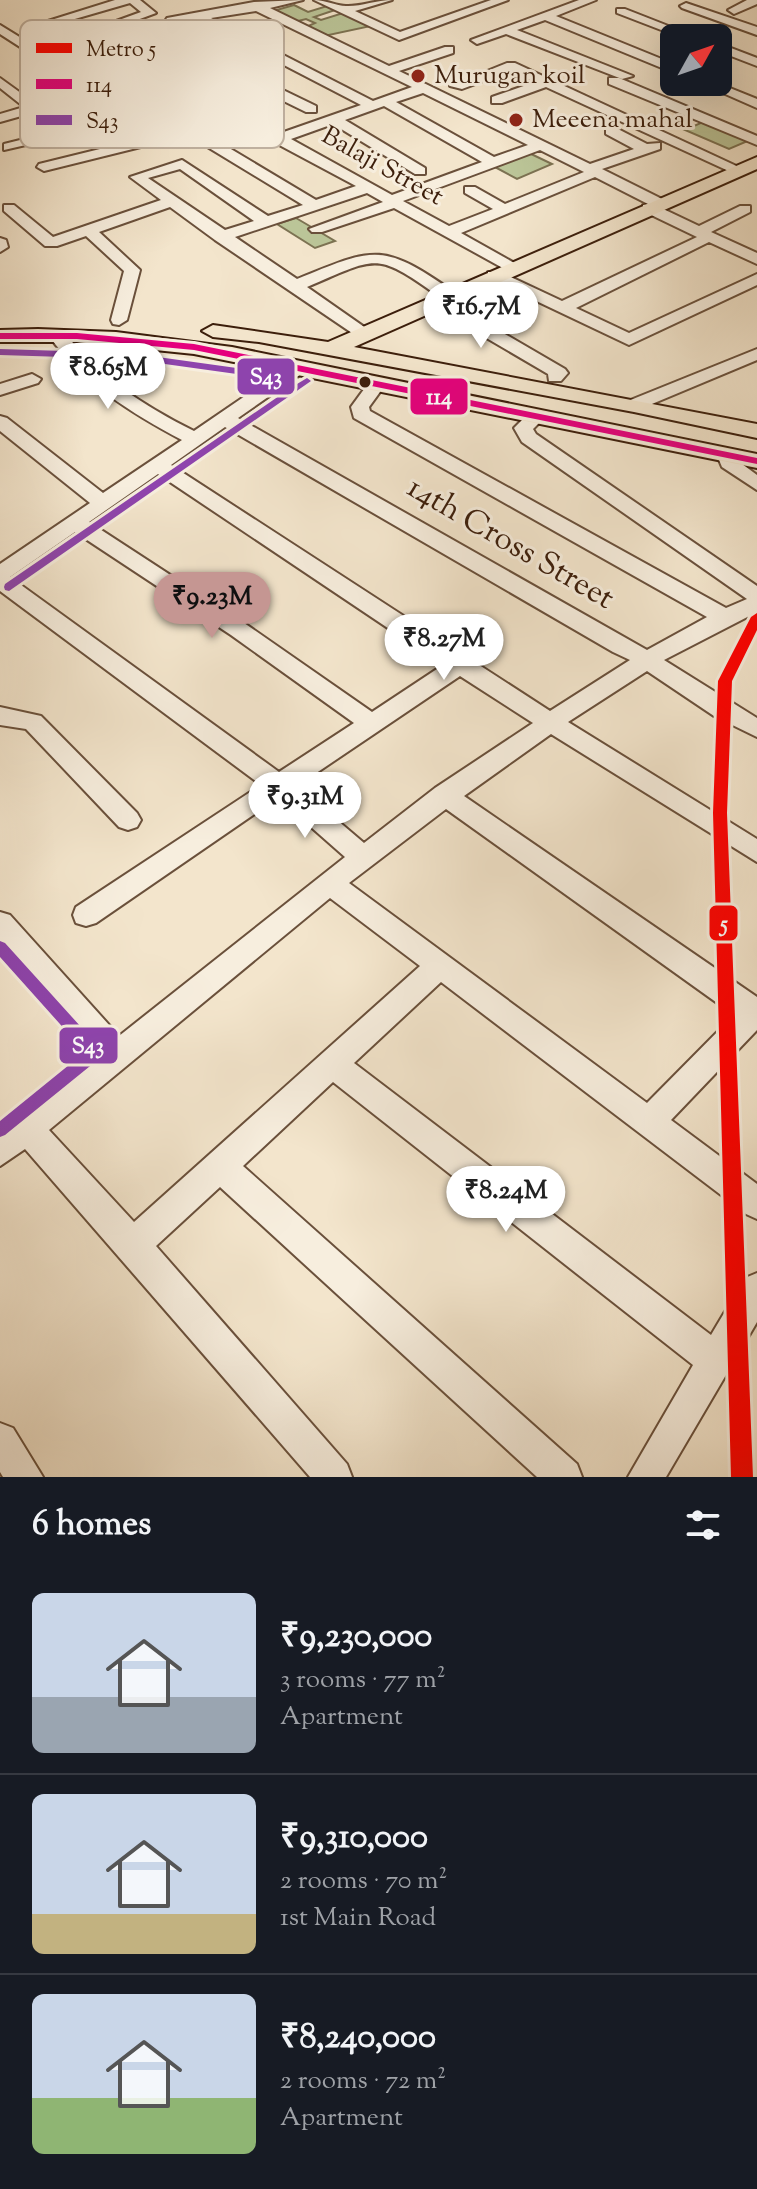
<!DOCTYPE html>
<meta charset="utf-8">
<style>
:root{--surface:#171b24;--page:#20242c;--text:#f1f3f6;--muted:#9ea1a6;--line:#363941;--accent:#c59692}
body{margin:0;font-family:"Sorts Mill Goudy",serif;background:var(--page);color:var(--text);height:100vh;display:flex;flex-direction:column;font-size:30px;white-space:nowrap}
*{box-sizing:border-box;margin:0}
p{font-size:26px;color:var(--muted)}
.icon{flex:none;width:44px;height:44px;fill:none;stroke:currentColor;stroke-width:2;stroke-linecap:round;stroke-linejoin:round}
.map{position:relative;height:1477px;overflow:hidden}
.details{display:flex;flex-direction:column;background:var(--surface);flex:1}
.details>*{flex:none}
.needle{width:52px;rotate:50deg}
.fabs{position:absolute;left:660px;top:24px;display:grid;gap:16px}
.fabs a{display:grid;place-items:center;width:72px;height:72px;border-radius:12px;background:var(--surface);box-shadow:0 8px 32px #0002;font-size:40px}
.price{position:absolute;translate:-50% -68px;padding:0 18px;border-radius:28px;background:#fff;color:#222;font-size:26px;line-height:52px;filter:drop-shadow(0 2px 4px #0008)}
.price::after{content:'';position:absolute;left:50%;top:48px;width:24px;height:18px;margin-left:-12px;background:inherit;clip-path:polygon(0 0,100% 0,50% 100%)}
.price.selected{background:var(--accent);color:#111}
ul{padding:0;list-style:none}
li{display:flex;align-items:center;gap:24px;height:200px;padding:0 32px}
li+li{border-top:2px solid var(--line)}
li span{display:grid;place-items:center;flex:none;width:224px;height:160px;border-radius:12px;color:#555}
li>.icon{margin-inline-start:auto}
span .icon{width:96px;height:96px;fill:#fffc;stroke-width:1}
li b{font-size:34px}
h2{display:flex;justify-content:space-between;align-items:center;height:96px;padding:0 32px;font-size:34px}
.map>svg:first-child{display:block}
.green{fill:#bbc598;stroke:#7c7252;stroke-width:2}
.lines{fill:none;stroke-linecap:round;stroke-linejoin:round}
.minor-casing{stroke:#6a503b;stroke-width:4}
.major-casing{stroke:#3c1e0b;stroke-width:4}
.minor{fill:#f7eede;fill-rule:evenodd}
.major{fill:#f3e5cc;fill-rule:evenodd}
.bus-1-casing{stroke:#f7eede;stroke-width:6}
.bus-2-casing{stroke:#f7eede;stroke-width:6}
.bus-1{fill:#e5007d;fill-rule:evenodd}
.bus-2{fill:#8e44ad;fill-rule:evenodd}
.metro-1-casing{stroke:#f7eede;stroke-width:6}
.metro-1{fill:#f00;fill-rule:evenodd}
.poi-dot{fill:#8f2418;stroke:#f7eede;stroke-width:3}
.bus-dot{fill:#3c1e0b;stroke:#f7eede;stroke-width:3}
.labels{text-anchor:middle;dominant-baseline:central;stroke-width:6;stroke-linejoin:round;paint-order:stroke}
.far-poi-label{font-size:26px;fill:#3c1e0b;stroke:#f7eede;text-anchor:start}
.far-street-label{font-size:26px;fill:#3c1e0b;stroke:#f7eede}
.street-label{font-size:32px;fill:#3c1e0b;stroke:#f7eede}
.key{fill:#f7eede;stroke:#bfb09f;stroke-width:2}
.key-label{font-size:22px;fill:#3c1e0b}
.line-badge{stroke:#f7eede;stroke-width:3}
.badge-label{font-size:22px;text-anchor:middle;font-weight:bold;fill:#fff}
</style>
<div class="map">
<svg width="757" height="1477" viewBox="0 0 757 1477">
<rect width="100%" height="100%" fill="#f3e5cc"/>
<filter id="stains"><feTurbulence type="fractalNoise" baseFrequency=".0025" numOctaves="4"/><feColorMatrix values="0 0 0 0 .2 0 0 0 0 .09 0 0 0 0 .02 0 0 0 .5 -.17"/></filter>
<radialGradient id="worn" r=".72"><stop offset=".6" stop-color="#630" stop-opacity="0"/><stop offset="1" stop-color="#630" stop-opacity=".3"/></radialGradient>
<path class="green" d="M294,5l14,7 19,-6 8,4 -21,7 7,3 22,-7 28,13 -47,10 -18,-9 9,-4 -9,-4 -12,3 -21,-11z
M705,121l45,19 -21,9 -44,-19z
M527,152l25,12 -35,15 -24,-13z
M296,218l39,23 -20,7 -38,-24z"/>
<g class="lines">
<defs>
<path id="minor" d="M115,0h25l16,13 -65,24 63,31 38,-12 -37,-20 15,-9h8v6l-7,3 145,70v6h-10l-104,-51 -38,12 117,60 80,-28 -164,-85 -26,5 -6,-4 2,-3 87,-16 49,-2 -33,8 119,58 56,-19h8v6l-54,18 191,93 44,-15 -28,-15v-6h10l31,16 13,-1v6l-58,20 62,31 2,3 -7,4 40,19 41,-20h10v6l-39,20 46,21v11l-48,-22 -133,66 53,25 128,-59v11l-128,60 -141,-67v-6h12l62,29 135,-64 -54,-26v-6l5,-1 -53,-27 -134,56 57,32 2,3 -8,5 -118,-65 -72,24h-10l-3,-3 74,-27 -16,-9 -132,44 62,42c78,-32 85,-37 157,13l2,4 -2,4 -6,1 117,68 3,4 -7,8h-12l-1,-7 -118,-69 -2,-4 2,-4 8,-1c-64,-46 -61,-38 -131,-9l63,44 -3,4h-12l-140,-95 -45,-33 -71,25 41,38 -13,50 -8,5 -6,-1 -2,-4 13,-49 -38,-35 -29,10h-12l-41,-35v-6h10l39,32 108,-37 -31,-23 52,-17 86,56 35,-11 -107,-65 -19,-2 -133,33 -7,-4 2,-3 126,-31 -26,-14 -135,31v-6l125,-31 -33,-18 -96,27v-8l24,-7 -24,-19v-10l36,26 51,-14 -87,-56v-9l99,61 43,-14 -67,-36 66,-24 -11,-9 -76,22 -6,-4zM256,11l156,76 -39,14 -162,-83zM152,77l204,109 -40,14 -112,-67 -24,-3 -71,-38zM423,93l105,52 -34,12 -98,-55zM384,106l98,56 -90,33 -101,-56 42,-15 82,50h10v-6l-80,-48zM540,150l44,22 -79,32 -30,-17h-10v6l28,16 -44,17 -46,-25zM180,169l74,52 -29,9 -77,-52z
M314,0c12,0 22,6 32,6 13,1 30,-6 46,-6l-37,11 45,21 91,-32h17l-109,40z
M579,0h17l-40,16 118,48v9l-129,-53 -28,10 116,46 -11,3 -116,-45 -29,10 -6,-4z
M747,0h10v4l-23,10 -6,-4z
M686,3l71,24v8l-75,-27 -2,-2z
M617,9h8l74,29h-17l-65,-25z
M718,43l39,15v8l-39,-15z
M507,63h8l230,107 -7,4 -5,-1 -187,-86 -44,16h-10v-6l43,-15 -25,-11 -48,18 -12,-3z
M609,78h10l138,58v9l-148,-61z
M698,82h17l42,17v9z
M0,238l6,2 2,7 -8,5z
M58,331l6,1c35,45 80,74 130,99l98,-67h12l3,4 -3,4 -66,46 409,232 60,-33 -353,-199 -3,-11 19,-26 6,-1 9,5 -16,22 1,4 356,197 21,-9 -225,-157 -8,-14 14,-14h14l2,4 -11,11 3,5 221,152v26l-93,48 93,58v19l-43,-21 -67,-45 -79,51 189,117v23l-206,-128 -87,62 293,201v33l-86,90 86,64v35l-11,-5 -305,-232 -87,81 357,272 34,-57 12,-5v49l-91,155h-38l65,-112 -360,-283 -90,84 334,298 5,13h-45l-317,-290 -64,59 191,218 5,13h-42l-285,-328 -25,17v-34l98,-79 -98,-111v-30l10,3 109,121 226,-179 -67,-59 -182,125 -10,3 -10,-3 -3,-8 3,-8 185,-122 -261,-194v-27l90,-61 -90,-72v-15l7,2 96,75 79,-53c-51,-27 -99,-57 -133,-104zM225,427l388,225 17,8 -80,51 -379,-246zM158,474l285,191 -71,47 -125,-87 -158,-103zM75,532l156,103 123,88 -75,49 -269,-195zM460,676l73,47 -98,65 -71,55 -67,-57zM446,809l288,206 -87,88 -298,-220zM330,898l90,68 -286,256 -85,-92z
M757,349v11l-117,49 -6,2 -9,-6 3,-4z
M32,374l9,5 -3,4 -38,12v-11z
M727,449l7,2 4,10 19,14v15l-35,-23 -5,-12z
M0,707l41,9 96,97 4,7 -4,7 -9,3 -9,-3 -93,-98 -26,-4z
M0,1423l13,5 30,49h-40l-3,-5z"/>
<path id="major" d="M757,157v12l-403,178 403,77v14l-123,-26 -375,-70 -46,-5 -11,-6 11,-6 115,17z
M38,329l78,3 116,15 525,107v14l-563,-114 -117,-12h-77v-12z"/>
</defs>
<use href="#minor" class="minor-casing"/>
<use href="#major" class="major-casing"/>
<use href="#minor" class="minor"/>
<use href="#major" class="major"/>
<defs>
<path id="bus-1" d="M0,333h77l117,11 563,114v6l-563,-114 -117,-11h-77z"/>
<path id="bus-2" d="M0,349l129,4 122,17 45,11 1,3 10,-6 4,3 -302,210 -4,-1 -1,-3 1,-3 290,-199 -44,-9 -122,-17 -129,-4z
M0,941l5,2 95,105 2,5 -2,5 -95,77 -5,2v-16l85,-69 -85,-95z"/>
</defs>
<use href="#bus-1" class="bus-1-casing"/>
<use href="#bus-2" class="bus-2-casing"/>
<use href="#bus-1" class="bus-1"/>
<use href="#bus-2" class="bus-2"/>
<defs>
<path id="metro-1" d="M757,613v17l-25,51 -5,132 26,664h-22l-18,-664 5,-132 33,-64z"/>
</defs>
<use href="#metro-1" class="metro-1-casing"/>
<use href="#metro-1" class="metro-1"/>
</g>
<g class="poi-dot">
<circle cx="418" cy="76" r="8"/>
<circle cx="516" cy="120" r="8"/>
</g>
<circle class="bus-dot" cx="365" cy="382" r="7"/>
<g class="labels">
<g class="far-poi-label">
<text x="434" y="76">Murugan koil</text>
<text x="532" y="120">Meeena mahal</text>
</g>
<g class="far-street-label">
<text transform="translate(382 167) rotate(29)">Balaji Street</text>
</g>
<g class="street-label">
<text transform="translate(510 544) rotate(30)">14th Cross Street</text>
</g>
</g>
<rect x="20" y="20" width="264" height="128" rx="12" class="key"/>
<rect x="36" y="43" width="36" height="10" fill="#f00"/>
<rect x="36" y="79" width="36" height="10" fill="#e5007d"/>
<rect x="36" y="115" width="36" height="10" fill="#8e44ad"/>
<g class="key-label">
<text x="86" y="56">Metro 5</text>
<text x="86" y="92">114</text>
<text x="86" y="128">S43</text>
</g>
<g class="line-badge">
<rect x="236" y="357" width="60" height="39" rx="8" fill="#8e44ad"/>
<rect x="409" y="377" width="60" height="39" rx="8" fill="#e5007d"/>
<rect x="708" y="904" width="31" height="38" rx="8" fill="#f00"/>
<rect x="58" y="1026" width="61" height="39" rx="8" fill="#8e44ad"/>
</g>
<g class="badge-label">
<text x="266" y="384">S43</text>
<text x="439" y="404">114</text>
<text x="724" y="931">5</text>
<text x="88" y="1053">S43</text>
</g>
<rect width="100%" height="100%" filter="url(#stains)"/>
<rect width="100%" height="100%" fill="url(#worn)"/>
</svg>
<div class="fabs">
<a><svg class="needle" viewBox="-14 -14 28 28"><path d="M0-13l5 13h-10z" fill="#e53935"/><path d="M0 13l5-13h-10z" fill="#9ea1a6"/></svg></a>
</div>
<b class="price" style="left:481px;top:350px">₹16.7M</b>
<b class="price" style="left:108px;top:411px">₹8.65M</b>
<b class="price selected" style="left:212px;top:640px">₹9.23M</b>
<b class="price" style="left:444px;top:682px">₹8.27M</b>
<b class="price" style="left:305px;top:840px">₹9.31M</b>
<b class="price" style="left:506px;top:1234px">₹8.24M</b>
</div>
<section class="details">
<h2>6 homes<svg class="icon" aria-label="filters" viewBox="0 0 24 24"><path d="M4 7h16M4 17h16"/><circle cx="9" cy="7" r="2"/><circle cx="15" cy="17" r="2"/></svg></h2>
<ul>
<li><span style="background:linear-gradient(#c9d6e8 65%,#9aa5b1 0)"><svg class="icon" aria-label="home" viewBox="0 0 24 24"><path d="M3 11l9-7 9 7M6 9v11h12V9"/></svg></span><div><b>₹9,230,000</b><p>3 rooms · 77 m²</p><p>Apartment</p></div></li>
<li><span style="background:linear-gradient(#c9d6e8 75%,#c2b280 0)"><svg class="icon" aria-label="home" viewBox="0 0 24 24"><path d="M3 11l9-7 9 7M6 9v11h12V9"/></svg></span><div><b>₹9,310,000</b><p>2 rooms · 70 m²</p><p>1st Main Road</p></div></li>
<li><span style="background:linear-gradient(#c9d6e8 65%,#8fb573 0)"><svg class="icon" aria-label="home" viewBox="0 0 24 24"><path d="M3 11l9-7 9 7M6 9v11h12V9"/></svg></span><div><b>₹8,240,000</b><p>2 rooms · 72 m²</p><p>Apartment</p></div></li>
</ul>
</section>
